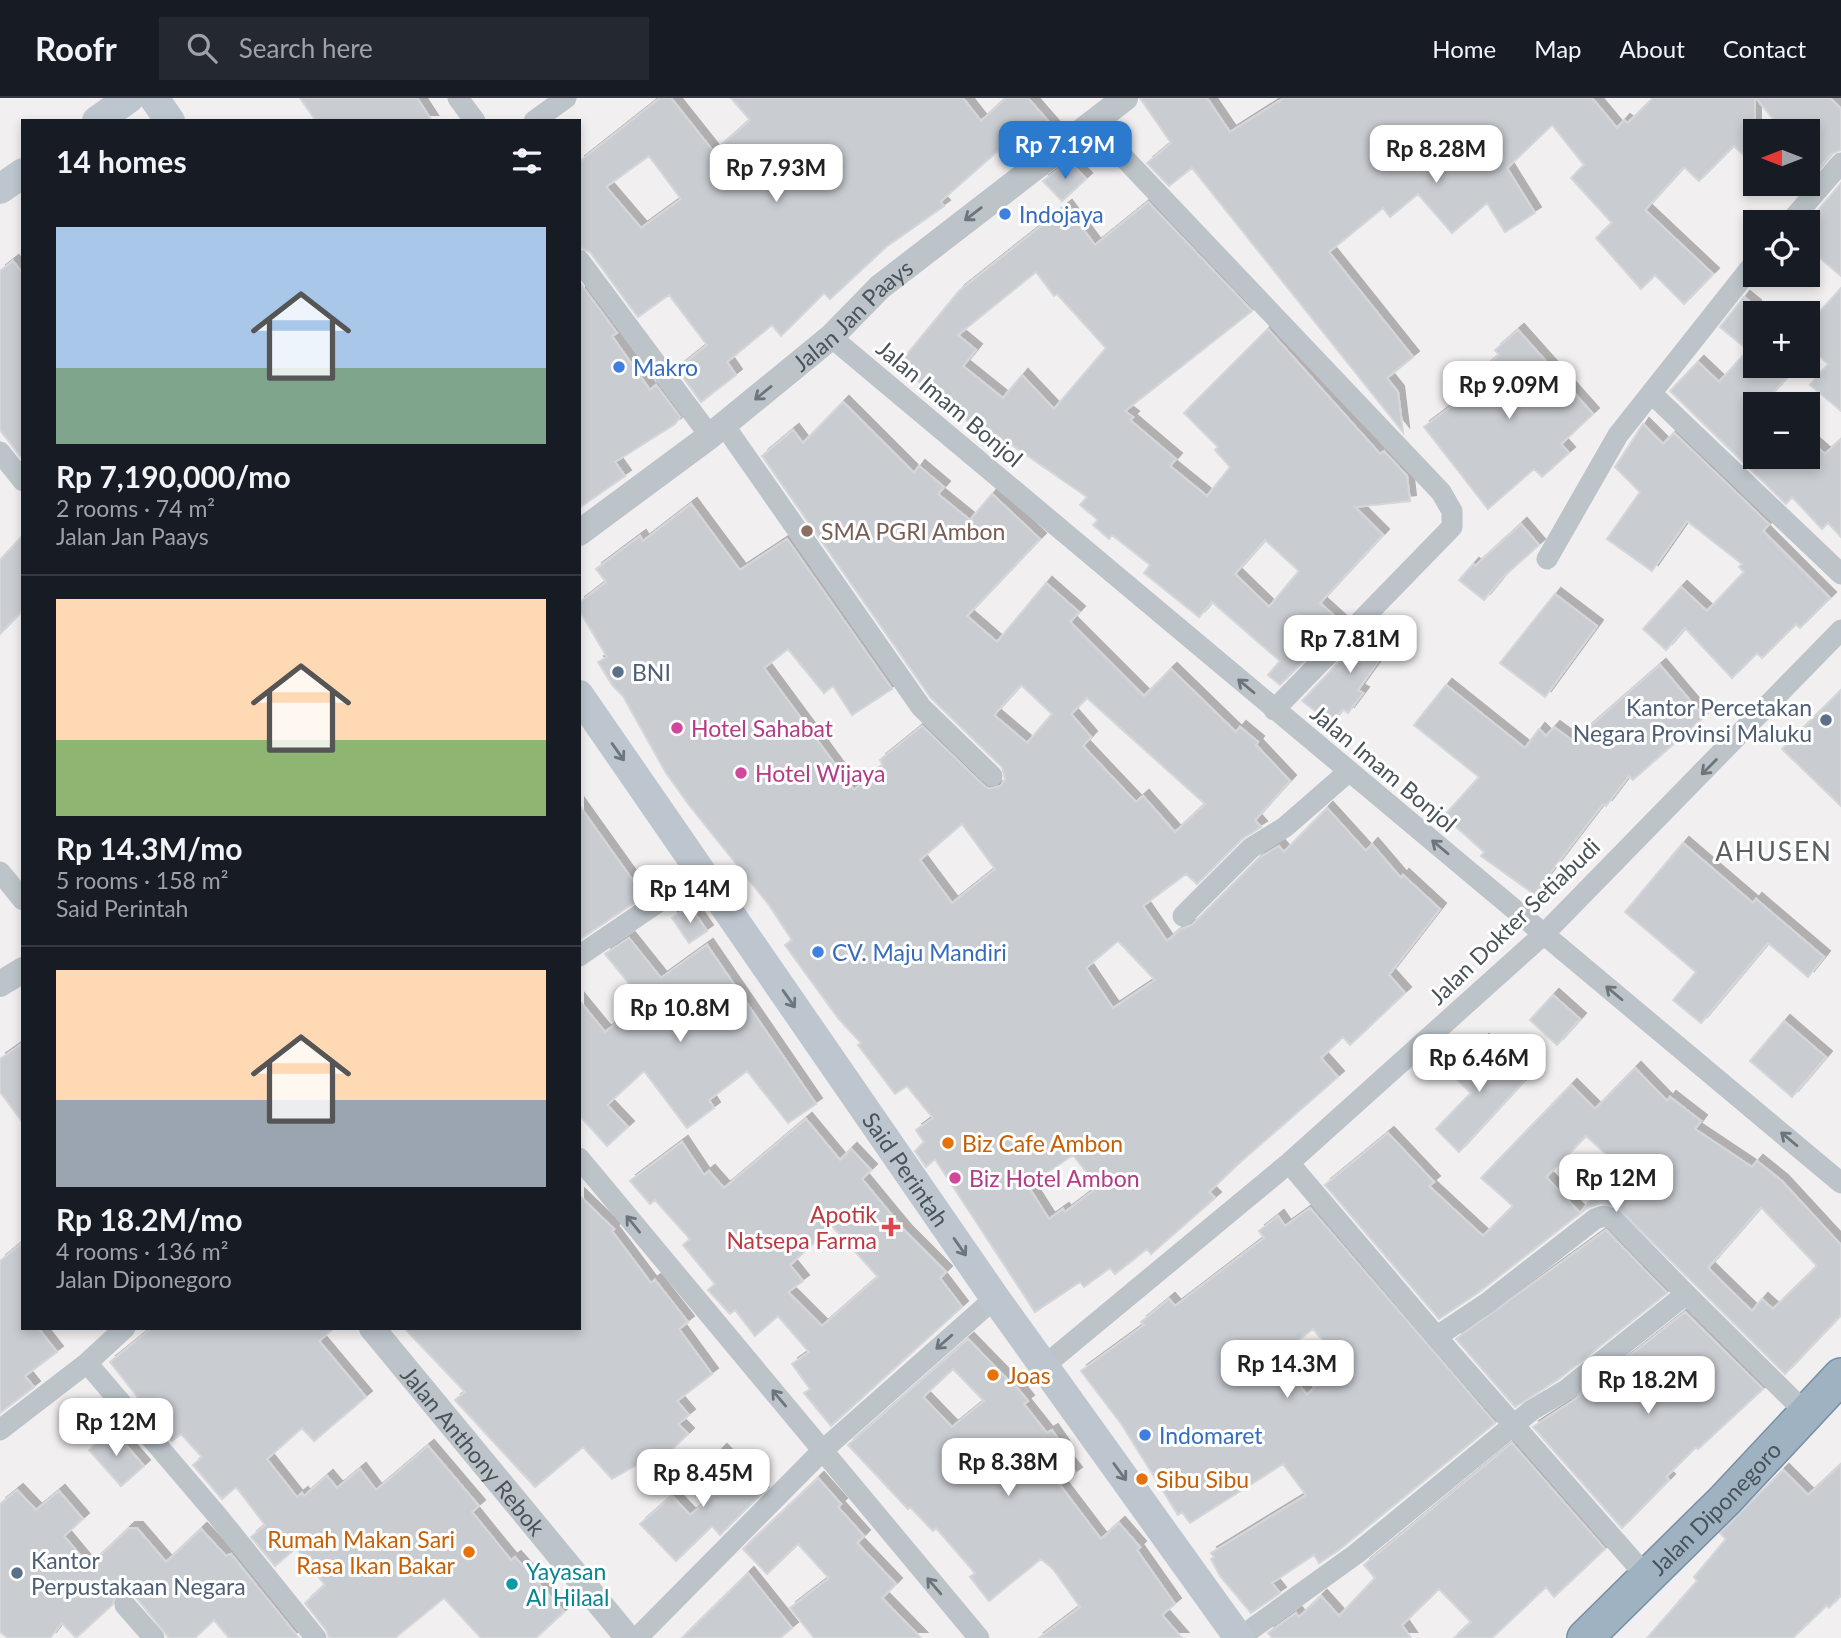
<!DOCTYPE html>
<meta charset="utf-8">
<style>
:root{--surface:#171b24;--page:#242831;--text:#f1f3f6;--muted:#9ea1a6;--line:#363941;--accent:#2c7ace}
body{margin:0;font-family:Lato,sans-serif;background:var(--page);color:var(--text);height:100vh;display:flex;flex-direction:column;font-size:26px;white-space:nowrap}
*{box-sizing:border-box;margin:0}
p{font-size:23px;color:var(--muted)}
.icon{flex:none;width:38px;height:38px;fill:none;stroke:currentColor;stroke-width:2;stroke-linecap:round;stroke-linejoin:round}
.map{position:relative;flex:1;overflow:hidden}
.details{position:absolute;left:21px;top:21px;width:560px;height:1211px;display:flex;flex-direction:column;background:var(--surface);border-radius:0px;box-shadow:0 4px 10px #0003}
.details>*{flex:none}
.needle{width:46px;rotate:270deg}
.fabs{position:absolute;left:1743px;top:21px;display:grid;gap:14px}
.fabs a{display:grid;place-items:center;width:77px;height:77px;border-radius:0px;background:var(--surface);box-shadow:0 4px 10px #0003;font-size:35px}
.price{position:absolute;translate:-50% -60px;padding:0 16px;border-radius:14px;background:#fff;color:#222;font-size:23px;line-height:46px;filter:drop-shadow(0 2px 4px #0008)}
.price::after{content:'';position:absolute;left:50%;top:42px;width:21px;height:16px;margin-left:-10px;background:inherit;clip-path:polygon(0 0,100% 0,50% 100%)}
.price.on{background:var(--accent);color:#fff}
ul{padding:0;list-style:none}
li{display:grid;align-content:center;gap:14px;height:371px;padding:0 35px}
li+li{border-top:2px solid var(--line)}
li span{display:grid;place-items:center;height:217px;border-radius:0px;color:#555}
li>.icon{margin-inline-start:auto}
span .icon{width:126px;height:126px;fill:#fffc;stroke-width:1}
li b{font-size:30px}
h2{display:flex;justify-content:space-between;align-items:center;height:84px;padding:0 35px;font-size:30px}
header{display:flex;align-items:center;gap:42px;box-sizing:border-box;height:98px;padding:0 35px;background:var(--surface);border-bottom:2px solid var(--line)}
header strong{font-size:33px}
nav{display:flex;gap:38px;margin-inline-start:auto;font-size:24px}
.search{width:490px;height:63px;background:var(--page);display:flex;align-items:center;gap:18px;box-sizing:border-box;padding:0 24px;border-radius:0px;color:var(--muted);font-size:26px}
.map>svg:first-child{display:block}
.building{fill:#c9ccd1;stroke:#d4d6da;stroke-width:2;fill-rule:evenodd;filter:url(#shadow)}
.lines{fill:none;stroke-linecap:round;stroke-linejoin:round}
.trunk-casing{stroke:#778fa4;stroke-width:38}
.minor{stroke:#bcc4ca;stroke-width:21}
.tertiary{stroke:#bcc4ca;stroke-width:26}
.secondary{stroke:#bdc6cf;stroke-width:30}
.trunk{stroke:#9fb2c2;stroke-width:35}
.oneway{stroke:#6c757c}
.oneway2{stroke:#6c767d}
.shop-dot{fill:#3f7fe0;stroke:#fff;stroke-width:2.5}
.education-dot{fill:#8d6e63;stroke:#fff;stroke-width:2.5}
.service-dot{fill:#5c6f8a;stroke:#fff;stroke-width:2.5}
.hotel-dot{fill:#d1479c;stroke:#fff;stroke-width:2.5}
.food-dot{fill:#e8710a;stroke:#fff;stroke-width:2.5}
.health-dot{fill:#e0444e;stroke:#fff;stroke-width:2.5}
.culture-dot{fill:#0f9aa8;stroke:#fff;stroke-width:2.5}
.labels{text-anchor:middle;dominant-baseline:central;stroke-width:6;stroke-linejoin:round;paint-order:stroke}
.shop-label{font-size:23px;fill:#366cbe;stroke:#fff;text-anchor:start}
.street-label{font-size:23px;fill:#49535a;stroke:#fff}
.education-label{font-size:23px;fill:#785e54;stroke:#fff;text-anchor:start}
.service-label{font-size:23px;fill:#4e5e75;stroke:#fff;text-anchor:start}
.hotel-label{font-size:23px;fill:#b23c85;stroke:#fff;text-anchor:start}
.food-label{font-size:23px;fill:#c56008;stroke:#fff;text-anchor:start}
.health-label{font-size:23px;fill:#be3a42;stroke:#fff;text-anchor:end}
.culture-label{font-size:23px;fill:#0d838f;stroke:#fff;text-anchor:start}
.quarter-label{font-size:26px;letter-spacing:2px;fill:#5c6063;stroke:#fff}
</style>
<header>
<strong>Roofr</strong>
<div class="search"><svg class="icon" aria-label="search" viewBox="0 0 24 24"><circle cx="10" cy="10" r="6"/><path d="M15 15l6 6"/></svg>Search here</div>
<nav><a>Home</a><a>Map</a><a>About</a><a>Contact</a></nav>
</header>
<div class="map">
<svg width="1841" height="1540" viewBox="0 0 1841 1540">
<defs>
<filter id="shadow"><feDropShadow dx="6" dy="-6" stdDeviation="0" flood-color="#0004"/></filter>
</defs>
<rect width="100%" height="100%" fill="#f1efef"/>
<path class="building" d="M300,0h117l15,23h-116z
M660,0h11l43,54 36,-32 -19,-22h232l18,23 25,-23h22l28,32 -44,35 -13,-15 -59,52 4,4 -58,41 -56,52 -6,-6 -43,43 -9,-11 -45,37 9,13 -35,27 -24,-33 30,-24 -38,-50 -31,22 -48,-65 -11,-5v-85zM649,58l32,43 -40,29 -35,-41z
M1140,0h67l23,34 54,-34h308l25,30 7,-8 4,3 25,-25h102v68l-21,-20 -35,35 -15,-14 -39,43 68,64 -29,30 -29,-29 -14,14 -45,-51 16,-15 -41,-45 13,-13 -32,-40 -45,43 28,45 -30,19 -18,-29 -35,30 -34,-39 -28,23 -7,-9 -54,44 84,105 -26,21 11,14 5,40 -211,-264 -23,18 -22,-23 24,-20z
M1756,0h74l11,11v41l-10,4 -22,26 -1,-49h-25z
M1069,63l17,18 -24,22 -19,-20z
M1841,85v93l-33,-28v-26z
M1148,104l104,109 -127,100 8,6 -3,3 46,39 -6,7 37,30 23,-29 -15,-17 3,-3 -34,-34 84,-84 112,125 4,-3 23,25 3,25 -55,6 28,28 -63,68 21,19 -61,63 -12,-10 12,-14 -68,-59 -13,15 -55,-44 6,-8 -38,-30 -3,4 -16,-14 5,-5 -18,-15 7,-8 -78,-54 -1,2 -36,-25 -2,3 -72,-58 61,-74 107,-85 29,39zM1036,174l18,24 3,-2 49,54 -52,61 -32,-34 -19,23 -40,-32 13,-16 -18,-15zM1265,442l34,31 -30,36 -34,-33z
M13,163l10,13v186l-23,-30v-159z
M580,185l37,50 -5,3 38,54 6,-5 24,32 -5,7 -60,38 10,14 -46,32z
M1841,190v123l-31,-26 18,-21 -20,-19v-20z
M1744,199l11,9v60h18l13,12 -23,26h-8v53h53v-18l17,15 16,-15v98l-13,-14 -6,6 -30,-32 -6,7 -116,-113 28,-29 21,20 29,-32 -28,-23z
M1518,232l75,84 -32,30 8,9 -27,24 -8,-8 -46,40 -64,-82 41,-31 -6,-6 40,-35 -4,-5z
M843,304l71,71 5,-7 25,21 -6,7 32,26 22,-26 48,45 -73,77 30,26 49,-59 33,29 -9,10 74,74 27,-27 65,63 4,-5 18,15 -2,3 34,36 -35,39 6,7 -19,12 -45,45 -11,-10 -43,32 24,35 14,-12 11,-4 67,-67 20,-12 5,6 43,-44 39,43 6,-7 29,34 2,-3 37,34 -51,66 16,18 -55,52 -7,-8 -22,21 17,19 -101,88 -28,27 6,6 -64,56 -4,-5 -32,25 -5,-6 -26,19 -4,-5 -45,30 -100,-153 -9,8 -11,-16 9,-9 -8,-12 17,-12 -26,-32 -12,8 -37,-49 3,-2 -23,-25 -53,-73 7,-5 -23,-35 -80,-100 -23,-32 -43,-77 -10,-10 -15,-24 9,-5 -28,-47v-7l27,-21 -10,-13 44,-33 3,5 48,-37 49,66 47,-31 105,150 -40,26 -19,-29 -9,7 -36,-44 -24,19 90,122 29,-25 -3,-5 42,-34 61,59 6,4 12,-3 4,-7 -3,-12 -71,-69 -169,-242 31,-26 10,13zM1021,587l31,29 -25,29 -33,-28zM1087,600l118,106 -30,28 -32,-36 -7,6 -53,-56 8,-9 -20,-23zM962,726l33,45 -43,34 -32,-43zM1118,843l37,39 -42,28 -27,-40zM1073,1057l25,32 -33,25 -2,-3 -14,10 -21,-33z
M1643,326l20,20 11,-11 95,91 -6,7 67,67 -30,30 -4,-4 -34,34 -5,-5 -25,25 -47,-50 -19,22 -23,-21 38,-42 26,24 37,-39 -5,-5 3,-3 -55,-43 -35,50 -45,-32 33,-47 -25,-25z
M1521,426l18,21 -37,33 -18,22 -25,-20 14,-16 2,2z
M23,437v75l-23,24v-74z
M1555,496l42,32 -52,71 -45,-34z
M1378,524l19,13 -39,55 5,3 -15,20 -5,-4 -12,14 -29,-22 58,-61 2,2z
M1660,567l44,52 -71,63 -4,-4 -23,30 -3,-2 -69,90 -53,-38 3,-4 -40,-36 35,-39 -65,-52 32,-40 79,63 14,-19 7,7 8,-9 19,14z
M1841,592v116l-59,-57z
M579,707l65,91 -65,44z
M1683,745l70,60 3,-4 68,58 -16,20 -40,-34 -67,80 -28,-23 23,-28 -71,-60z
M690,808l17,25 -18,12 -17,-25z
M629,840l32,40 46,-33 109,159 -28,19 -41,-52 -38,29 5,8 -27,20 -43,-57 -37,34 21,22 -21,19 -28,-31v-115l26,32 39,-30 -39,-48z
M1553,897l27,24 -23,26 -27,-25z
M1784,923l42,36 -34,40 -42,-36z
M1483,942l41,41 -65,71 -23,-23 35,-36 -21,-20z
M23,945v80l-23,-31v-33z
M1635,970l32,33 3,-4 31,24 -6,8 57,38 5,-6 25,20 59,64v70l-56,59 -168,-167 -16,-4 -14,5 -108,84 -40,27 -114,-134 63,-52 46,49 -5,4 54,50 30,-30 -32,-28 90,-93 24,24zM1586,1038l32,29 -38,48 -34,-36zM1761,1109l56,59 -44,43 -11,-10 -10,12 -44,-43z
M806,1021l34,41 11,-11 20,21 -9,9 43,52 41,41 -6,6 22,29 -131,119 -27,-33 6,-4 -18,-25 17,-12 -31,-36 -23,20 -20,-26 -5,4 -22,-24 7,-6 -32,-39 7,-6 -35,-39 -5,4 -20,-23 52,-39 22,33 5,-4 15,17zM832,1128l46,51 -56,49 -34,-34 15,-11 -13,-16z
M579,1097l35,34 -2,2 39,52 4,-3 33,42 -9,7 33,45 -35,27 12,14 -11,9 10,10 -23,22 -4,-5 -49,28 -29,-32 -48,40 -80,-87 10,-8 -61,-64h175z
M1310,1110l185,215 -156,127 -20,13 -5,-8 -42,28 8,10 -29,20 -31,-37 -9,-17 3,-2 -3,-4 95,-58 -23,-31 -93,59 -8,-11 -4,3 -56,-90 -41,-54 63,-46 -3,-3 28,-23 6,7 89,-68 -5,-7 19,-15 7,10zM1313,1231l28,32 -34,34 -30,-39z
M1606,1132l61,63 -108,86 -44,28 -59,-68z
M23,1144v86h15l19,24 -32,24 9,11 -34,26v-152z
M1685,1214l78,77 -65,60 -2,-2 -30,30 3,3 -47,48 -89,-101 41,-27z
M152,1230h182l-15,13 47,56 -52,44 -12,-13 -35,31 30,38 5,-4 2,3 23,-20 10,12 23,-19 16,21 52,-44 51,60 -7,6 39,48 4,-3 49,55 -28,26h-55l-37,-40 -49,40h-66l-3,-8 -21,-27 20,-18 -29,-37 -21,18 -24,-29 14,-12 -29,-38 -14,12 -29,-34 9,-8 -21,-23 -9,7 -62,-79z
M968,1241l40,41 2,-1 18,22 -4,3 23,29 5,-3 11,16 -5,4 18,23 -16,12 41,54 18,-16 21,24 -3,3 38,54 -13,11 20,23h-143l41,-31 -27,-38 -12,-10 -52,42 -19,-24 5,-4 -39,-45 -3,3 -23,-24 -2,2 -60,-64zM953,1271l31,32 -32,26 -29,-30z
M112,1331l32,37 -23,20 -32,-36z
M1512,1345l93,106 -51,48 -8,-10 -54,51h-38l17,-16 -32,-33 -37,36 9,13h-139l-4,-5 28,-20 3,4 22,-21 18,20 36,-38 -11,-13z
M721,1352l41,43 -42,42 -8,-9 -36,35 -36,-37 32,-28 18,19 32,-26 -20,-20z
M1841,1366v131l-12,13 -2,-3 -34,33h-146l50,-57 -3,-4 32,-38 -6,-6 63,-63 25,25z
M818,1380l23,26 -3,3 26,29 -7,7 39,41 -14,14 39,40h-107l-24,-30 39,-30 -31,-34 -31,30 -24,-25z
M17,1392l19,20 23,-19 24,28 -19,17 25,30 40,-38h8l29,34 35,-33 25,27 5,-2 68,84h-70l-15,-18 -19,18h-26l-34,-42 -12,-4 -7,4 -4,9 -36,33 -14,-15 -12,15h-42l-8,-6v-128z
M748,1475l44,55 -12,10h-98z"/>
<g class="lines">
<defs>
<g id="trunk">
<path id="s4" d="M1585,1540l140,-138 116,-124"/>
</g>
</defs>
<use href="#trunk" class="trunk-casing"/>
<path class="minor" d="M458,0l17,23
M534,23l32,-23
M1091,25l350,369 11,19v16l-178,183
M1790,124l51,-59
M579,162l131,176
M831,239l1010,846
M1651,295l190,181
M724,327l197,282 71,69
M0,354l23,29
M1547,461l71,-124 137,-173
M0,774l23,28
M1183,818l68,-68 34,-21 62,-54
M579,858l122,-83
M579,1060l400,480
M1289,1065l159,187 199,227
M1436,1239l51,-34 108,-84 9,-3 9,3 73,75
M87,1265l129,151 100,124
M1044,1268l245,-203 255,-229 297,-304
M0,1332l87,-67 38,-35
M125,1507l29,33
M637,1540l186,-188 172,-152
M1239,1540l117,-84 176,-144 34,-20 120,-96 119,118"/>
<g class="tertiary">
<path id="s1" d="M579,435l131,-97 121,-99 49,-50 245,-189"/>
<path d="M0,886l23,-14"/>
<path id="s2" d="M372,1230l256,310"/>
</g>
<g class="secondary">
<path d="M154,0l16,23"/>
<path d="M97,23l32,-23"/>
<path d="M0,91l23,-16"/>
<path id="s3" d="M579,597l416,603 244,340"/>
</g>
<use href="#trunk" class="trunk"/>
</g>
<defs><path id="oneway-shaft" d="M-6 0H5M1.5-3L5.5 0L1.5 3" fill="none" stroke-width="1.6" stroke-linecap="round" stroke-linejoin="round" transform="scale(1.75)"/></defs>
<g class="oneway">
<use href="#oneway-shaft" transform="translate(973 116) rotate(142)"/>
<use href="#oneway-shaft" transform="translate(763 295) rotate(141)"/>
<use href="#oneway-shaft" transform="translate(1246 588) rotate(-140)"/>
<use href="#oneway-shaft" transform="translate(1709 669) rotate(135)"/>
<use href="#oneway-shaft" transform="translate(1440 749) rotate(-140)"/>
<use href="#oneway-shaft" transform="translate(1614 895) rotate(-140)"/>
<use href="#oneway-shaft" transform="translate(1789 1041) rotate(-140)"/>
<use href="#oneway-shaft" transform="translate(633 1126) rotate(-129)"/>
<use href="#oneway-shaft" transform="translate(944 1244) rotate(139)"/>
<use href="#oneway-shaft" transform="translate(779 1300) rotate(-130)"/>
<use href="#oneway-shaft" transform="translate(934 1488) rotate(-131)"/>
</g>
<g class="oneway2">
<use href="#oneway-shaft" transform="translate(618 654) rotate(55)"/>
<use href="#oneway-shaft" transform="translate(789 901) rotate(55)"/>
<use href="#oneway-shaft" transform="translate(960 1149) rotate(55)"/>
<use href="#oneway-shaft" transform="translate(1120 1374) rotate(54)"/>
</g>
<g class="shop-dot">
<circle cx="1005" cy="116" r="7"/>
<circle cx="619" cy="269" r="7"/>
<circle cx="818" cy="854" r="7"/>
<circle cx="1145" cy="1337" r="7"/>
</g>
<circle class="education-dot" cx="807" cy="433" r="7"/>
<g class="service-dot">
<circle cx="618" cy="574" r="7"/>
<circle cx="1826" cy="622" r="7"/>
<circle cx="17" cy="1475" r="7"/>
</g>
<g class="hotel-dot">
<circle cx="677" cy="630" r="7"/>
<circle cx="741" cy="675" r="7"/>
<circle cx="955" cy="1080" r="7"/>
</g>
<g class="food-dot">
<circle cx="948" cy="1045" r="7"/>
<circle cx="993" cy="1277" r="7"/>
<circle cx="1142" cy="1381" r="7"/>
<circle cx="469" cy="1454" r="7"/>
</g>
<path class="health-dot" d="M887.5 1118.5h7v7h7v7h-7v7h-7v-7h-7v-7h7z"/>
<circle class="culture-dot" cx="512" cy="1486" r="7"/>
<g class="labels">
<g class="shop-label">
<text x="1019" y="116">Indojaya</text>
<text x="633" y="269">Makro</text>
<text x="832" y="854">CV. Maju Mandiri</text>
<text x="1159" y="1337">Indomaret</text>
</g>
<g class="street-label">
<text stroke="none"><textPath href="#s1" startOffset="350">Jalan Jan Paays</textPath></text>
<text transform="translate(950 305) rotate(40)">Jalan Imam Bonjol</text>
<text transform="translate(1384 670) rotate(40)">Jalan Imam Bonjol</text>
<text transform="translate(1514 823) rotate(-44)">Jalan Dokter Setiabudi</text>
<text stroke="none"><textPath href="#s3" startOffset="576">Said Perintah</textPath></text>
<text stroke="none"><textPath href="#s2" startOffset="159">Jalan Anthony Rebok</textPath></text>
<text stroke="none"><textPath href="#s4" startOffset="184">Jalan Diponegoro</textPath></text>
</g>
<g class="education-label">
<text x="821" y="433">SMA PGRI Ambon</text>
</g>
<g class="service-label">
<text x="632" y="574">BNI</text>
<text x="1812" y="609" text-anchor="end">Kantor Percetakan<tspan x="1812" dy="26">Negara Provinsi Maluku</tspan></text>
<text x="31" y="1462">Kantor<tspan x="31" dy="26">Perpustakaan Negara</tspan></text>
</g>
<g class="hotel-label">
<text x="691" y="630">Hotel Sahabat</text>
<text x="755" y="675">Hotel Wijaya</text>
<text x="969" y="1080">Biz Hotel Ambon</text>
</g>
<g class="food-label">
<text x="962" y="1045">Biz Cafe Ambon</text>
<text x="1007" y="1277">Joas</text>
<text x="1156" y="1381">Sibu Sibu</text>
<text x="455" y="1441" text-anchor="end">Rumah Makan Sari<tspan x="455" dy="26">Rasa Ikan Bakar</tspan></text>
</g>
<g class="health-label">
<text x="877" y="1116">Apotik<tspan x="877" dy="26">Natsepa Farma</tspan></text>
</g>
<g class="culture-label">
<text x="526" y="1473">Yayasan<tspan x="526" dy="26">Al Hilaal</tspan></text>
</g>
<g class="quarter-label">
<text x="1774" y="753">AHUSEN</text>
</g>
</g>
</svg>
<div class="fabs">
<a><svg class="needle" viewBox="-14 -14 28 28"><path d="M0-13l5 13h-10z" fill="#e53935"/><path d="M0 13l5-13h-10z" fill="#9ea1a6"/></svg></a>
<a><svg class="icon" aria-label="locate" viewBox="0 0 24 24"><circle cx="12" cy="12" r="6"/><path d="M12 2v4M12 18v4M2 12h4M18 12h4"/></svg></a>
<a>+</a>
<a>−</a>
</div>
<b class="price on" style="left:1065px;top:83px">Rp 7.19M</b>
<b class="price" style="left:1436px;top:87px">Rp 8.28M</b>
<b class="price" style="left:776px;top:106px">Rp 7.93M</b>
<b class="price" style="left:1509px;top:323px">Rp 9.09M</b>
<b class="price" style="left:1350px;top:577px">Rp 7.81M</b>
<b class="price" style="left:690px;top:827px">Rp 14M</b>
<b class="price" style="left:680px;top:946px">Rp 10.8M</b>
<b class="price" style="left:1479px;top:996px">Rp 6.46M</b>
<b class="price" style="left:1616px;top:1116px">Rp 12M</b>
<b class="price" style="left:1287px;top:1302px">Rp 14.3M</b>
<b class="price" style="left:1648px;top:1318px">Rp 18.2M</b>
<b class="price" style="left:116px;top:1360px">Rp 12M</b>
<b class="price" style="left:1008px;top:1400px">Rp 8.38M</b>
<b class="price" style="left:703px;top:1411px">Rp 8.45M</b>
<section class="details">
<h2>14 homes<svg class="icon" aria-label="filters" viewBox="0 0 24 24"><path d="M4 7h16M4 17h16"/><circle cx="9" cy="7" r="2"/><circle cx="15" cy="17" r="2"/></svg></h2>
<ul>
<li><span style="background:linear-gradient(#a9c7e8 65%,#7fa58c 0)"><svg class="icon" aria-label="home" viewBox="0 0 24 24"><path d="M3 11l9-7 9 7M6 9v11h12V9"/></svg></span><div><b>Rp 7,190,000/mo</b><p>2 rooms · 74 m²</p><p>Jalan Jan Paays</p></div></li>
<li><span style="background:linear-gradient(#ffd9b3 65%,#8fb573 0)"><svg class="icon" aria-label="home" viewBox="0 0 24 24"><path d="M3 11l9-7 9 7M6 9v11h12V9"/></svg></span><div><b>Rp 14.3M/mo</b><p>5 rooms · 158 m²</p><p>Said Perintah</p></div></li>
<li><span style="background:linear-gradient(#ffd9b3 60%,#9aa5b1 0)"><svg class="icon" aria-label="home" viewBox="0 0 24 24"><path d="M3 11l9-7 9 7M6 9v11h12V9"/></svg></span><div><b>Rp 18.2M/mo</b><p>4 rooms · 136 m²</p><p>Jalan Diponegoro</p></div></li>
</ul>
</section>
</div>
